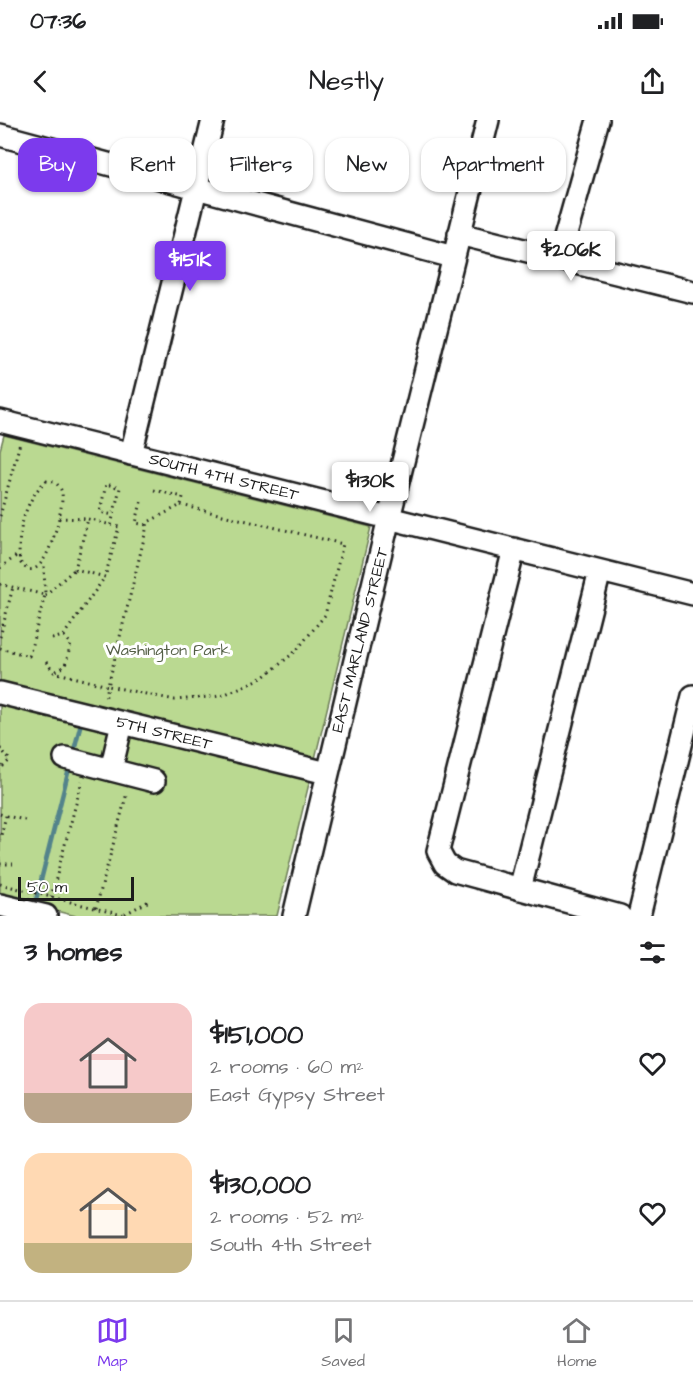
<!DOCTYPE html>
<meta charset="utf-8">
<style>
:root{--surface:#fff;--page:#f2f2f2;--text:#202124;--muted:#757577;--line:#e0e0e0;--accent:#7c3aed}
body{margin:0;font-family:"Architects Daughter",sans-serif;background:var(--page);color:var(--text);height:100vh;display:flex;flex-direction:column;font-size:22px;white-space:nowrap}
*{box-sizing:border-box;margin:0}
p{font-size:20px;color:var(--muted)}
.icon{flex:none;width:33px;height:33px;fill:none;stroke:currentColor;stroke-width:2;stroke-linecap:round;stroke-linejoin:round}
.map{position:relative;height:796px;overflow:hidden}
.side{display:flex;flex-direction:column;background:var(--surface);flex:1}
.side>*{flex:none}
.hud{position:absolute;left:18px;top:18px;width:657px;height:54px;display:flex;gap:12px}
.scale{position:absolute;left:18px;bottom:15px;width:116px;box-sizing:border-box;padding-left:6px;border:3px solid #1c1c1c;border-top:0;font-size:16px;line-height:21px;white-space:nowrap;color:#1c1c1c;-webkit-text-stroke:4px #fff;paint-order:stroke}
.price{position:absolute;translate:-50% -51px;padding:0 14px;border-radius:6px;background:#fff;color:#222;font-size:20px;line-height:39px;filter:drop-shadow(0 2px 3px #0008)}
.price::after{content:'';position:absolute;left:50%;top:36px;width:18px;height:14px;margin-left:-9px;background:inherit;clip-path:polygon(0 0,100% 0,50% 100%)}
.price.selected{background:var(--accent);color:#fff}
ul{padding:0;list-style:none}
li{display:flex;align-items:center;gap:18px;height:150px;padding:0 24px}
li span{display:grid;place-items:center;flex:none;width:168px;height:120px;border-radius:18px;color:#555}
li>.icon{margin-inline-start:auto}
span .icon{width:72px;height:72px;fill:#fffc;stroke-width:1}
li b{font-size:26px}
h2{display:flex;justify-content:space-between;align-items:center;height:72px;padding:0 24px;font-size:26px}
.chip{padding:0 21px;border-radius:18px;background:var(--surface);box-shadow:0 2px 4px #0004;font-size:21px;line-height:54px}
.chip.selected{background:var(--accent);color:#fff}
.status{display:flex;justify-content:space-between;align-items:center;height:42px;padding:0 30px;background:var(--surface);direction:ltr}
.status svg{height:16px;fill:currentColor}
header{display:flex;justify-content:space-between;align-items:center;height:78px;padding:0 24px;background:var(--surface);font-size:27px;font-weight:600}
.menu{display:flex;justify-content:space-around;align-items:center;height:84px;border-top:2px solid var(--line);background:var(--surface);font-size:16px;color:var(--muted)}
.menu a{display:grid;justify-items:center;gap:3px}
.menu .selected{color:var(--accent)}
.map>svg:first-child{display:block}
.green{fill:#bad991;stroke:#6b7a56;stroke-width:1.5}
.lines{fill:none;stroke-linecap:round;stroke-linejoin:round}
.stream{stroke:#53838b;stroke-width:4.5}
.minor-casing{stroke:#1c1c1c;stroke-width:26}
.path{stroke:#1c1c1c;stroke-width:3;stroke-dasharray:1.5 4.5;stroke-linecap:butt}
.minor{stroke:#fff;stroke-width:21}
.labels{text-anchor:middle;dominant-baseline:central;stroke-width:6;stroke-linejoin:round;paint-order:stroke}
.street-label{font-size:16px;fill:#1c1c1c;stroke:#fff}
.park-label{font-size:16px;fill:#535e45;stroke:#fff}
</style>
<div class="status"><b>07:36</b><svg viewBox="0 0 49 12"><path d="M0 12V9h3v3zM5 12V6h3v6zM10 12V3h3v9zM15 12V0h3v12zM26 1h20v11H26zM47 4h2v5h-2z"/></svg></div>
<header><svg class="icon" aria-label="back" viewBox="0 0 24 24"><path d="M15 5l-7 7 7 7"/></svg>Nestly<svg class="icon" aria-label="share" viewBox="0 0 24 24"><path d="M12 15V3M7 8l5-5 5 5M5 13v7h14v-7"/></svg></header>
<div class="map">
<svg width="693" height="796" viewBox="0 0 693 796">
<rect width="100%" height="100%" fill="#fff"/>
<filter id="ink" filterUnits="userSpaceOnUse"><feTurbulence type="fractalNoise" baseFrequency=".0167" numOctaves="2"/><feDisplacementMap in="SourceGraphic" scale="12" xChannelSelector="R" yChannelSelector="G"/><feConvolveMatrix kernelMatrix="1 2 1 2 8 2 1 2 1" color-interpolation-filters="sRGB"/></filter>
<g filter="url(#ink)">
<path class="green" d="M4,315l367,92 -94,389h-201l-76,-19v-447z"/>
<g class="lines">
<path class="stream" d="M73,634l9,-35
M34,788l36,-143"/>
<defs>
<path id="minor" d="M0,15l453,122
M459,114l234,58
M559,139l39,-139
M0,301l693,173
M131,334l82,-334
M514,429l-76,302 7,13 10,7 165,45
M0,573l327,80
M65,638l89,23
M111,650l11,-47
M520,769l80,-318
M0,785l46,11
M294,796l95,-398 99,-398
M639,796l54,-220"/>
</defs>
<use href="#minor" class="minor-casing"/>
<path class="path" d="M46,361l9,1c5,5 8,9 7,17 0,14 -19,95 -42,63 -4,-27 5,-63 26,-81z
M154,370l29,7 -2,8
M141,382l-5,21 11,2
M181,385l162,39 -18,71 -29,36 -32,26 -43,19 -46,4 -67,-14 40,-164z
M0,396l20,-73
M59,398l29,1
M88,399l31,8 -14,50 -30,-8z
M111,405l9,-37 -14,-4 -6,28 13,3
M0,448l19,-14
M0,464l45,11
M45,475l30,-26
M0,517l13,-50
M52,519l11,-3 42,-59
M0,528l29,8 16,-61 -1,-32
M46,542l8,10 54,14 -3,14
M56,551l9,-5 6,-22 -7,-8
M0,630l1,-1 9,11 -10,9
M0,694l6,2 -6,23
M6,696l19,4
M0,744h13
M0,764l126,32
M51,777l31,-116
M96,788l31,-115
M125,794l24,-13"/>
<use href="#minor" class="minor"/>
</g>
</g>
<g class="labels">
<g class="street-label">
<text transform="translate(224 357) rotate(14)">SOUTH 4TH STREET</text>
<text transform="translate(360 520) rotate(-76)">EAST MARLAND STREET</text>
<text transform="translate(164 613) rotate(14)">5TH STREET</text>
</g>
<g class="park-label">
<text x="168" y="530">Washington Park</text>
</g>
</g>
</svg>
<div class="scale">50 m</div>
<b class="price" style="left:571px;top:162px">$206K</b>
<b class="price selected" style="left:190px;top:172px">$151K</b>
<b class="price" style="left:370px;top:393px">$130K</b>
<div class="hud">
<a class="chip selected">Buy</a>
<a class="chip">Rent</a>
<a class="chip">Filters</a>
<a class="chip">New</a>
<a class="chip">Apartment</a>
</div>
</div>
<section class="side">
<h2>3 homes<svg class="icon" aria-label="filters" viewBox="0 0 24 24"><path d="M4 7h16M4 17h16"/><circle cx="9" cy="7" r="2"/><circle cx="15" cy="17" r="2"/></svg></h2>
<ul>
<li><span style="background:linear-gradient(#f6c9c9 75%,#b9a48a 0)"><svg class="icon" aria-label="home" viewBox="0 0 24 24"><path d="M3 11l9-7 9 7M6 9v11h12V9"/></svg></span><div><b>$151,000</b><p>2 rooms · 60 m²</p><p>East Gypsy Street</p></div><svg class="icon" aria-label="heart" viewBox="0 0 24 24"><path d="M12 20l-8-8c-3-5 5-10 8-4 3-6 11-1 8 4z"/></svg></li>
<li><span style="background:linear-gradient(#ffd9b3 75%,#c2b280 0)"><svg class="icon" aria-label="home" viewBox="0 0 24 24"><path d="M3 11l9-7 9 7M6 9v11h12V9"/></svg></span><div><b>$130,000</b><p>2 rooms · 52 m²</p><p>South 4th Street</p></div><svg class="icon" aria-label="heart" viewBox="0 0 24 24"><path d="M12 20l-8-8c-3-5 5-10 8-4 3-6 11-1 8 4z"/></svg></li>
</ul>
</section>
<nav class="menu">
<a class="selected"><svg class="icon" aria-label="map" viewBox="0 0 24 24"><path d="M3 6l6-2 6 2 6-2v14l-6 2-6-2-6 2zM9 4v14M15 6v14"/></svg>Map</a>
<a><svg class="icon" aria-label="saved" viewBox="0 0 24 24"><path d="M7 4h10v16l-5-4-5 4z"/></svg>Saved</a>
<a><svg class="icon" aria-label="home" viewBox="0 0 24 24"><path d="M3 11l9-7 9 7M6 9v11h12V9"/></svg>Home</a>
</nav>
